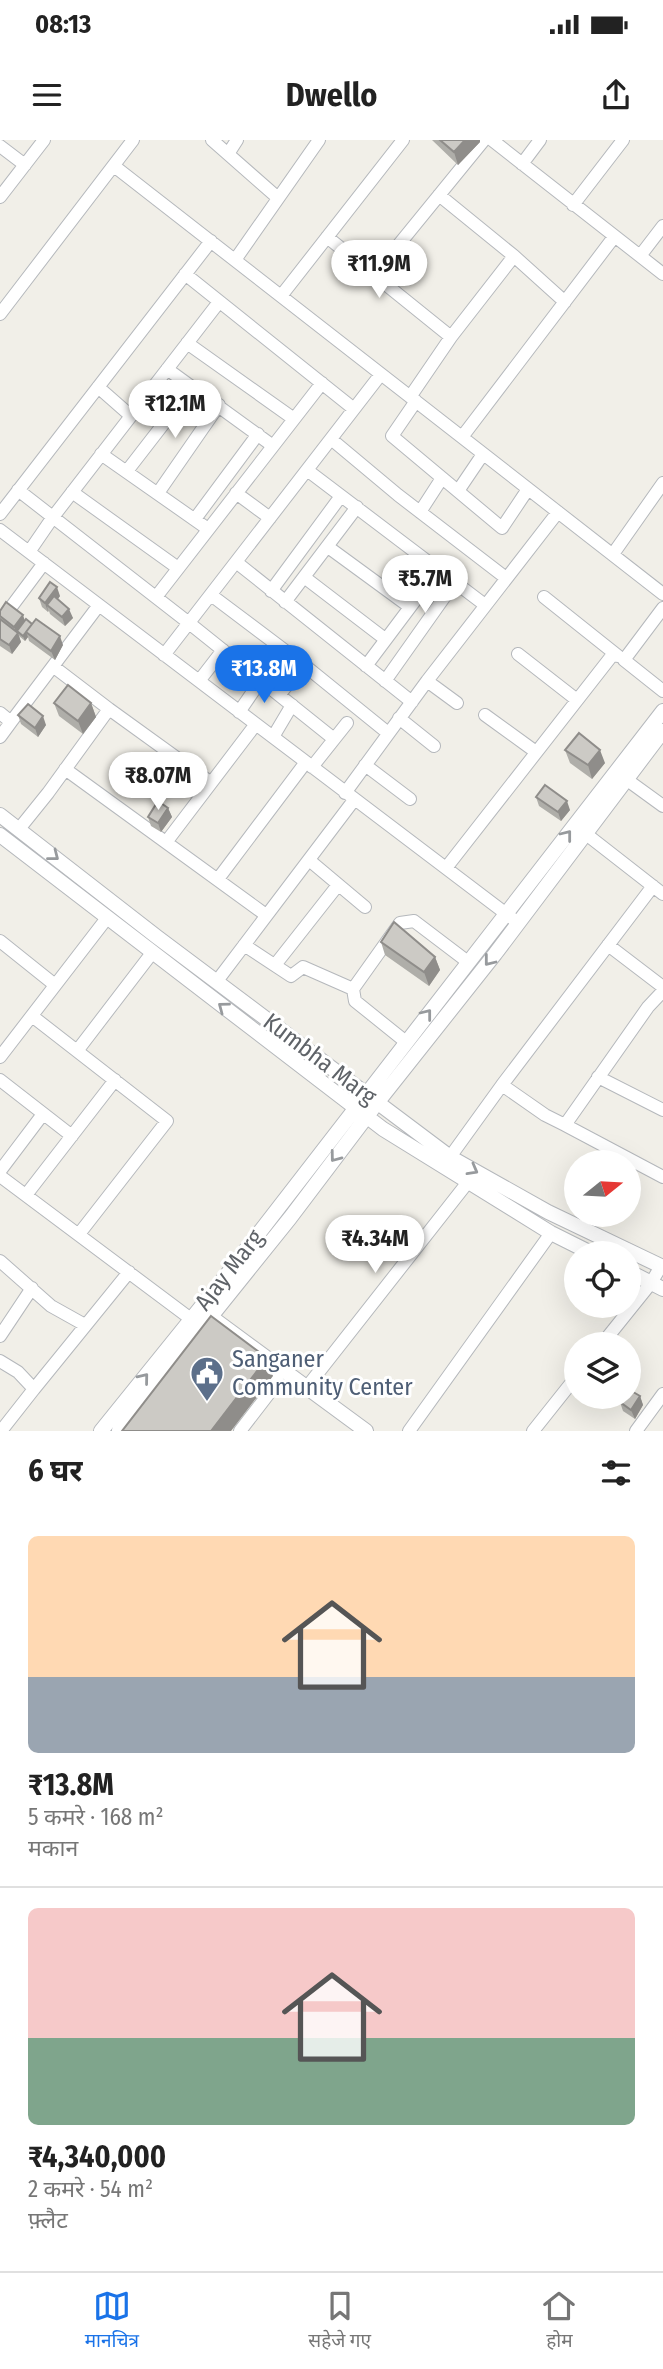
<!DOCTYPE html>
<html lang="hi">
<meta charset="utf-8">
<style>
:root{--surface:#fff;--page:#f2f2f2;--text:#222;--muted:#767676;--line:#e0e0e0;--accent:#1a73e8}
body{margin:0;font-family:"Fira Sans Condensed","Noto Sans Devanagari",sans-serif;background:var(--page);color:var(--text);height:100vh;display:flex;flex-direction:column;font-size:26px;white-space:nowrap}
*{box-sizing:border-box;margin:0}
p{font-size:23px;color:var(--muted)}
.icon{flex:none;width:38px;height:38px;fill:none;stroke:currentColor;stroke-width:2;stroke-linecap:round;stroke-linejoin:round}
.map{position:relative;height:1291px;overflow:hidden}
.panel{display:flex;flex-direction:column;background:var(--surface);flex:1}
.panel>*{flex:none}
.needle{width:46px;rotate:72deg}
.tools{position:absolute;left:564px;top:1010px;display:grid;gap:14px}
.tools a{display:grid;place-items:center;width:77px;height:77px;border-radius:50%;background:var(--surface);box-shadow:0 7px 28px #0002;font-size:35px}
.price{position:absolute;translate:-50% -60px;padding:0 16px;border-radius:24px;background:#fff;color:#222;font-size:23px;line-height:46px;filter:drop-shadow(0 2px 4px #0008)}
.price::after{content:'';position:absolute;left:50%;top:42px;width:21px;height:16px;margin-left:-10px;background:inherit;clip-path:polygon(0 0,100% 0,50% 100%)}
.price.selected{background:var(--accent);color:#fff}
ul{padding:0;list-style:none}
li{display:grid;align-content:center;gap:14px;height:371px;padding:0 28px}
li+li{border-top:2px solid var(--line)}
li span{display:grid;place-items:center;height:217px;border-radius:10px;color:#555}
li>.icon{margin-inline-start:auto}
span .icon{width:126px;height:126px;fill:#fffc;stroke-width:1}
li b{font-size:30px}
h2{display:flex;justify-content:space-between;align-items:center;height:84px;padding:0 28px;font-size:30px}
.status{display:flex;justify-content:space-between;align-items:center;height:49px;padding:0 35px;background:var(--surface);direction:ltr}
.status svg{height:19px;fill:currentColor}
header{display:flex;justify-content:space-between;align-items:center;height:91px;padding:0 28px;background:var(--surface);font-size:32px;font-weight:700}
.menu{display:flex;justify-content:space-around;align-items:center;height:98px;border-top:2px solid var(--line);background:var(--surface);font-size:19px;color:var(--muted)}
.menu a{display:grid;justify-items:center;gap:4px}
.menu .selected{color:var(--accent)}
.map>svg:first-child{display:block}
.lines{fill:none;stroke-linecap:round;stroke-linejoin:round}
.minor-casing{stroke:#b5b8bc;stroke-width:14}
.tertiary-casing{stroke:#b5b8bc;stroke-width:16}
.minor{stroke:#fff;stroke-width:12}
.tertiary{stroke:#fff;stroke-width:14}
.wall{fill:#afaea9}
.shaded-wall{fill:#8f8d8a}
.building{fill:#cccac5;stroke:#8f8d8a;stroke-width:2}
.oneway{stroke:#979a9d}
.labels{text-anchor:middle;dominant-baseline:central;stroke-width:6;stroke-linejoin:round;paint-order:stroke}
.street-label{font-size:24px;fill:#5f6368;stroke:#fff}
.service-label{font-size:24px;fill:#4e5e75;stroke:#fff;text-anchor:start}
</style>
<div class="status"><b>08:13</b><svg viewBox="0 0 49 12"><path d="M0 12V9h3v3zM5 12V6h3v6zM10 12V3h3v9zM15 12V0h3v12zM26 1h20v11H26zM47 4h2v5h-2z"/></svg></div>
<header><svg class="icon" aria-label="menu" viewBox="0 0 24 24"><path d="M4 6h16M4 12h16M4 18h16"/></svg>Dwello<svg class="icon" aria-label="share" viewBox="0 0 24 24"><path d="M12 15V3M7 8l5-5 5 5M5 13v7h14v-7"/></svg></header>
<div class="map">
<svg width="663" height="1291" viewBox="0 0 663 1291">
<rect width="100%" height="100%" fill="#f1efe8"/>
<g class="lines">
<defs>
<path id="minor" d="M212,0l66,58
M492,0l171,134
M0,6l25,19
M228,14l9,-14
M522,24l18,-24
M114,26l549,428
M439,55l75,61 51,46
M0,57l44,-57
M573,65l50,-65
M327,97l124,100
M640,116l23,-30
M235,120l84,-120
M185,134l169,135
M374,135l110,-135
M281,156l122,-156
M0,174l133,-174
M187,203l107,76
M167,229l106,77
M98,247l33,29
M410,257l41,-60 63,-81
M416,261l-24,35 110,92 26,-39
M462,297l152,-200
M331,299l67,56 108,83
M101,314l107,75
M307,330l178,135
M127,331l65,-84
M18,350l171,133 145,116
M458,351l25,-37
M72,352l106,76
M158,353l61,-88
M236,353l34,25
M420,372l22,-34
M0,374l211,-273
M195,379l63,-85
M0,390l513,389
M328,407l82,60
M29,412l24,-35 166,-215
M613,414l50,-71
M236,422l176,140
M304,437l81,62
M271,451l70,-95
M211,455l93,70 84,68
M156,457l166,-214
M544,457l74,59
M285,462l72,-95
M663,468l-39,52 39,31
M0,482l44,-59
M518,514l59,46
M164,515l217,-281
M366,526l72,-96
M199,541l24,-31
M385,541l70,-99
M427,541l30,22
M279,555l25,-30
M109,569l101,73
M239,572l22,-32
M0,573l11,9 -11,15
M485,575l51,37
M399,578l35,28
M11,582l88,-117
M273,597l19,-32
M365,625l45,34
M312,627l35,-44
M65,629l201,146
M619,634l44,32
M345,653l82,-112 131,-169
M19,689l29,-36 61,-84 -55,-42
M586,694l77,60
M167,701l89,-117
M309,720l56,47
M446,728l168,-215
M218,739l88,-117
M0,801l55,44
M244,805l47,31 12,-9 50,22
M608,805l55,42
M275,825l63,-80
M217,841l137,-181
M32,876l135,105 -88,113
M406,902l-51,-41 -2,-12 47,-66 14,-2 54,41
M77,911l75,-98
M0,917l107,-139
M598,937l65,33
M0,940l72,56
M502,945l151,-199
M565,985l98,52
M450,1017l52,-72 43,30 20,10 83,-118 15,-16
M0,1031l43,-57
M0,1036l199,149
M26,1055l89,-115
M0,1121l51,45 34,19
M0,1196l32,-48
M602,1204l49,-61 10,-17
M0,1221l18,11 16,17 -33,42
M307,1247l161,-205
M34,1249l95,-117
M240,1291l30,-39 11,-23
M409,1291l142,-198
M533,1291l43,-54
M636,1291l27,-37"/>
<path id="tertiary" d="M0,675l157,122 293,220 98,55 115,55
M0,695l383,294 168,104 40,20
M628,1131l35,18
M215,1180l151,111
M101,1291l117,-145 445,-575
M119,1291l171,-213 87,-115 118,-149 168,-223"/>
</defs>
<use href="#minor" class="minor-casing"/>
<use href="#tertiary" class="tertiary-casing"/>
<use href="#minor" class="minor"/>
<use href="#tertiary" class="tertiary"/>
</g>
<path class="wall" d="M432,0h48v2l-22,23z
M60,456l-2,3 15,19 -8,8 -15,-12 -1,-3 -1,1 -6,-5 -3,-9z
M0,471l32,13 31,21 -8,15 -26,-19 -1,-4 -3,4 -6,-5 2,6 -9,12 -12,-8z
M54,563h37l5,14 -13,17 -24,-18z
M18,575l28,10 -8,12 -17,-13z
M565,610l40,13 -13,16 -22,-16z
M536,657l34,13 -9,11 -22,-15z
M168,668l4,9 -11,15 -10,-6 -3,-9z
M381,802l54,15 5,13 -11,16 -44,-31z
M640,1256l3,9 -8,14 -12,-8 -3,-9z"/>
<path class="shaded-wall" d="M465,0h15v2l-22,23 -4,-13z
M57,447l3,9 -9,12 -4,-3 1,7 -3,-9z
M69,469l4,9 -8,8 -3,-9z
M23,475l3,9 -8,9 3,9 -9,12 -3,-9 8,-10 -3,-8z
M26,492l2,5 -3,4 -2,-5z
M60,496l3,9 -8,15 -4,-9z
M91,563l5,14 -13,17 -5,-13z
M43,576l3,9 -8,12 -3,-9z
M600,610l5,13 -13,16 -4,-14z
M567,661l3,9 -9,11 -3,-9z
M168,668l4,9 -11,15 -3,-9z
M435,817l5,13 -11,16 -5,-14z
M267,1218l6,18 -42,55h-20z
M640,1256l3,9 -8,14 -4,-9z"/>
<path class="building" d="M440,0h25l-11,12z
M50,442l7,5 -12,16 -6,-5z
M54,456l15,13 -7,8 -15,-12z
M6,462l17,13 -9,12 -14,-11v-5z
M0,479l18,14 -9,12 -9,-6z
M26,479l6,5 -9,12 -6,-5z
M36,479l24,17 -9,15 -25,-19z
M68,545l23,18 -13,18 -24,-18z
M28,564l15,12 -8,12 -17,-13z
M579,593l21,17 -12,15 -23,-15z
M545,645l22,16 -9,11 -22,-15z
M158,661l10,7 -10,15 -10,-6z
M394,782l41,35 -11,15 -43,-30z
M211,1176l56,42 -56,73h-89z
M628,1249l12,7 -9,14 -11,-8 4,-6h4z"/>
<defs><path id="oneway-chevron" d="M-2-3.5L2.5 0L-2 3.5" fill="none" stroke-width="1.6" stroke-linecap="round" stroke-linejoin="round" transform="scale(1.75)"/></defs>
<g class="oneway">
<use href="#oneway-chevron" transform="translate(567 695) rotate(-52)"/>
<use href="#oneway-chevron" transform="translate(54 716) rotate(38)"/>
<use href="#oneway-chevron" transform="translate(489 821) rotate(128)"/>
<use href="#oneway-chevron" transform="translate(223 867) rotate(-143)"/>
<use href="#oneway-chevron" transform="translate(427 874) rotate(-52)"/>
<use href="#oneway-chevron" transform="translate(335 1017) rotate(127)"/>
<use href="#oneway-chevron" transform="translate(473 1030) rotate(29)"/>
<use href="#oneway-chevron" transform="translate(144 1238) rotate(-51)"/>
</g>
<defs>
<symbol id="civic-pin" viewBox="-11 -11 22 30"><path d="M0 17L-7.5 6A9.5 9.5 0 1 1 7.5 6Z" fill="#5c6f8a" stroke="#fff"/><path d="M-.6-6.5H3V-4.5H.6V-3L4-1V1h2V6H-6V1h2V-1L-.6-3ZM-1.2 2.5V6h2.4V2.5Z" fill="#fff"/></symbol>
</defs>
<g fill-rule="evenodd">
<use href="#civic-pin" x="188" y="1214" width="38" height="52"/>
</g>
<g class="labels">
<g class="street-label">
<text transform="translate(320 919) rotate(37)">Kumbha Marg</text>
<text transform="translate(229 1130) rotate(-52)">Ajay Marg</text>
</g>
<g class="service-label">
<text x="232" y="1219">Sanganer<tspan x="232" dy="28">Community Center</tspan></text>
</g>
</g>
</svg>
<div class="tools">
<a><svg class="needle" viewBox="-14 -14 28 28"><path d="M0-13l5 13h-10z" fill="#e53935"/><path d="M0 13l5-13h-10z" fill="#767676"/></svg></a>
<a><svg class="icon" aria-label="locate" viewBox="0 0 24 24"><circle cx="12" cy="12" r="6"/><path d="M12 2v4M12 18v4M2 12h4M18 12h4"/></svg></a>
<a><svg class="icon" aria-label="layers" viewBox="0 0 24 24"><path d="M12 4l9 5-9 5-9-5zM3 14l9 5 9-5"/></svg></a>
</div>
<b class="price" style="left:379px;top:160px">₹11.9M</b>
<b class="price" style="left:175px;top:300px">₹12.1M</b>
<b class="price" style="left:425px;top:475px">₹5.7M</b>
<b class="price selected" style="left:264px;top:565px">₹13.8M</b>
<b class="price" style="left:158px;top:672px">₹8.07M</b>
<b class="price" style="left:375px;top:1135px">₹4.34M</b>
</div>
<section class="panel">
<h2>6 घर<svg class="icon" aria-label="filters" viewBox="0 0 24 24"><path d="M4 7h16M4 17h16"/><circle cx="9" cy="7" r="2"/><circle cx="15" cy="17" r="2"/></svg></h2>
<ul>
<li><span style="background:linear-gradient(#ffd9b3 65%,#9aa5b1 0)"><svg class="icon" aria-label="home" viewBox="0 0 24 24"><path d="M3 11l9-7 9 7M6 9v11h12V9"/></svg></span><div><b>₹13.8M</b><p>5 कमरे · 168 m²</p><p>मकान</p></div></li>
<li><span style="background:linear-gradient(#f6c9c9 60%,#7fa58c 0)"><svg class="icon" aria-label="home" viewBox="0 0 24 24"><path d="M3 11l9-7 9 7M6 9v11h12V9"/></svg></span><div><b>₹4,340,000</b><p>2 कमरे · 54 m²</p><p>फ़्लैट</p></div></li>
</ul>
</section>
<nav class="menu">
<a class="selected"><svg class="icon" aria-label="map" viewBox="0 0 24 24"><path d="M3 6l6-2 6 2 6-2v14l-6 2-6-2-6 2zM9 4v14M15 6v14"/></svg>मानचित्र</a>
<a><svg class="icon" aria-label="saved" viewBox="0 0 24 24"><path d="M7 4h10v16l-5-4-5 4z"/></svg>सहेजे गए</a>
<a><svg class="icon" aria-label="home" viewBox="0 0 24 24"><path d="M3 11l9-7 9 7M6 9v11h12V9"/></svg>होम</a>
</nav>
